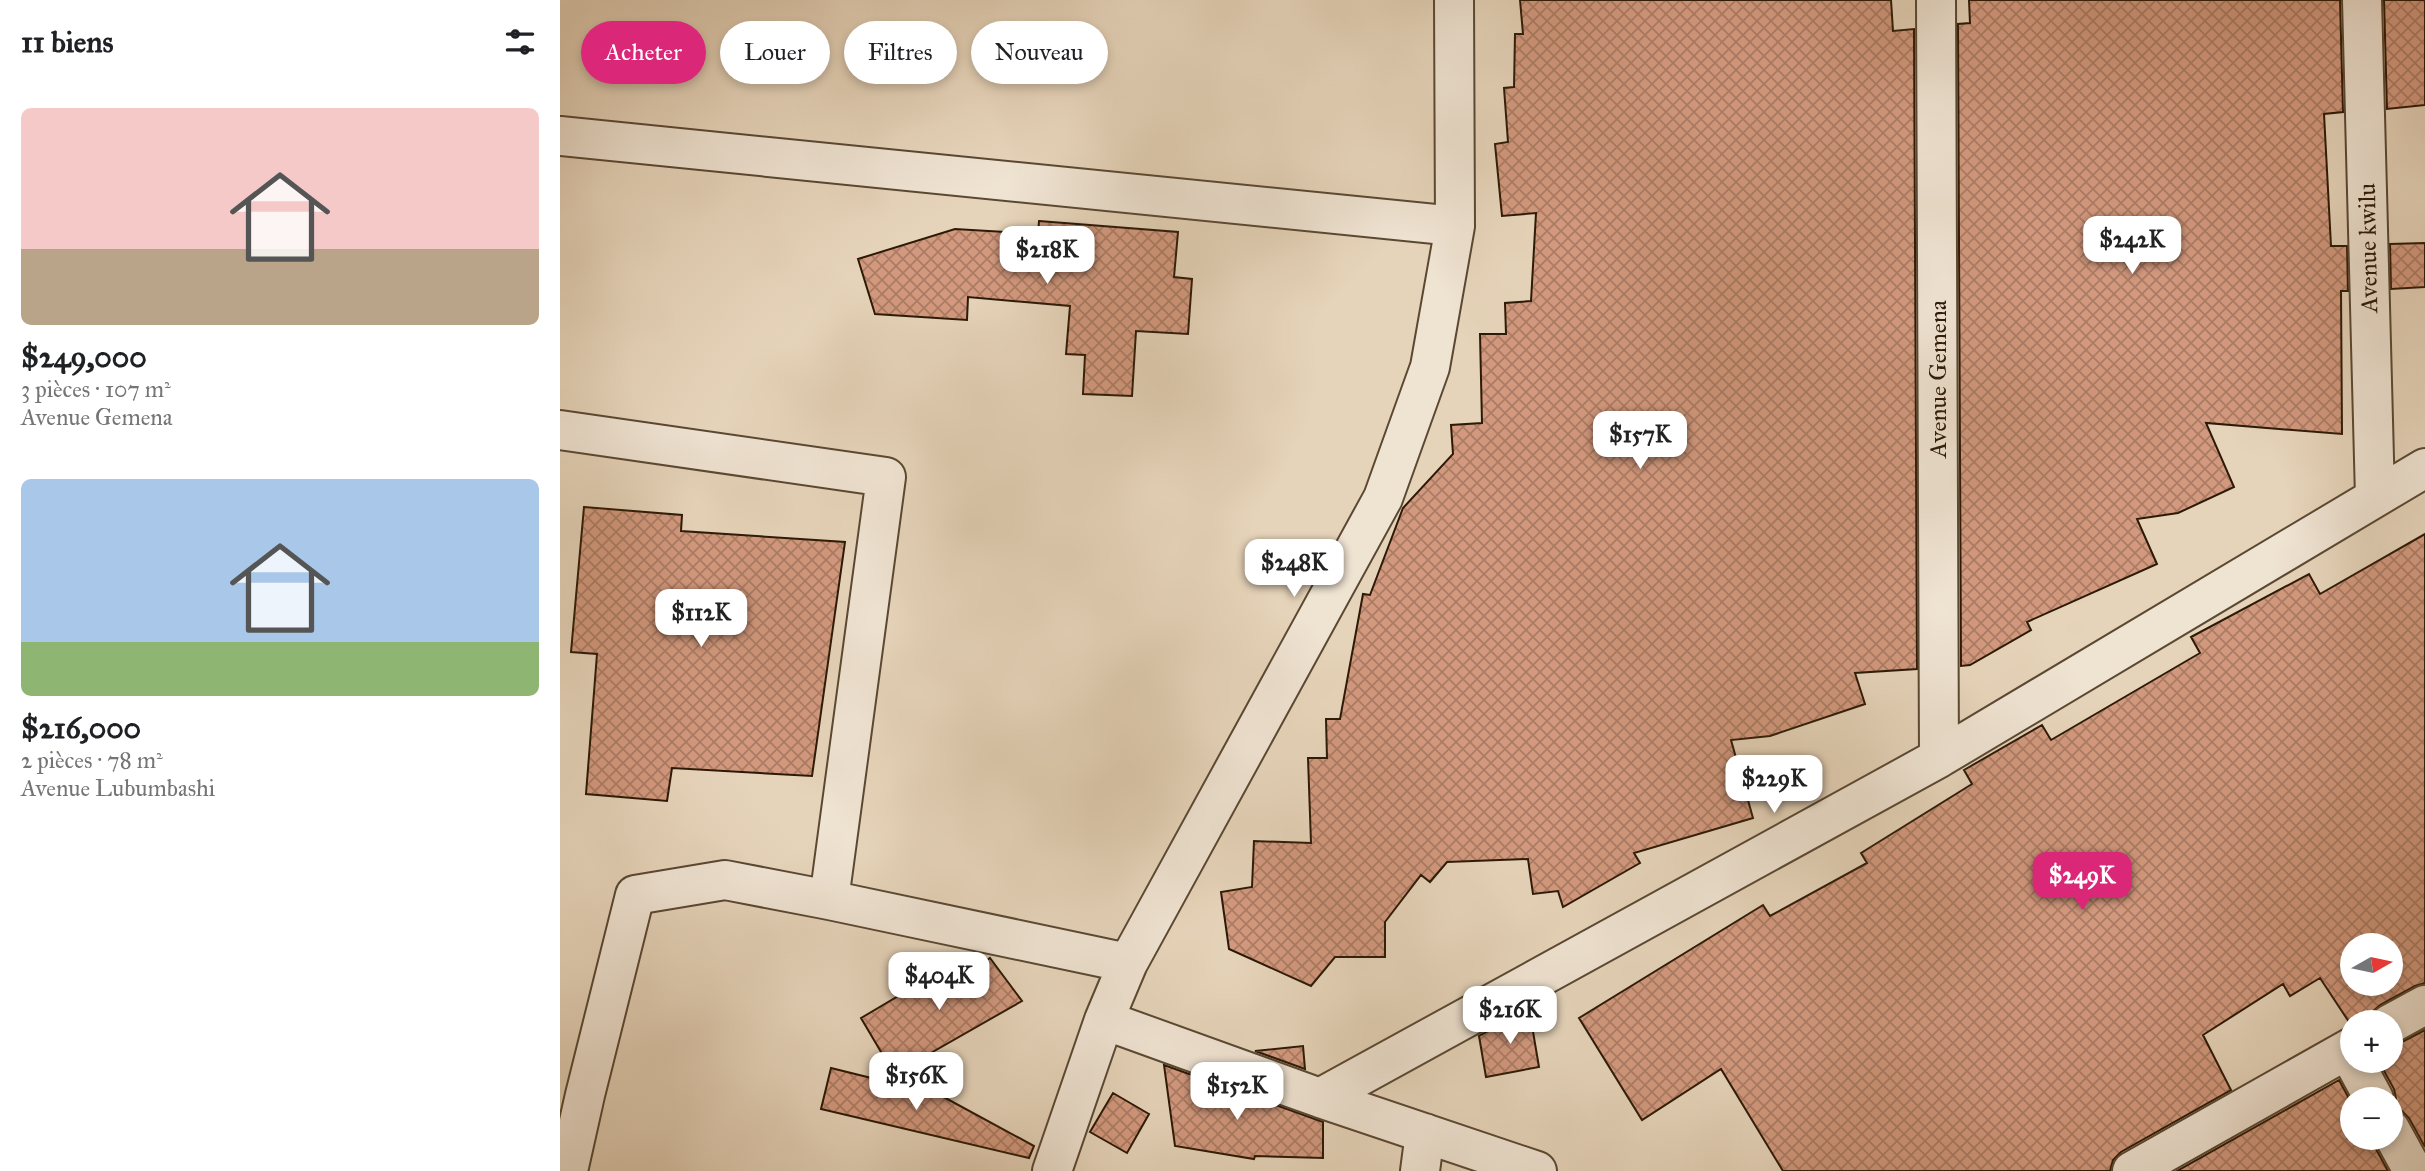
<!DOCTYPE html>
<html lang="fr">
<meta charset="utf-8">
<style>
:root{--surface:#fff;--page:#f2f2f2;--text:#202124;--muted:#757577;--accent:#db2777}
body{margin:0;font-family:"IM FELL Great Primer",serif;background:var(--page);color:var(--text);height:100vh;display:flex;flex-direction:column;font-size:26px;white-space:nowrap}
*{box-sizing:border-box;margin:0}
p{font-size:23px;color:var(--muted)}
.icon{flex:none;width:38px;height:38px;fill:none;stroke:currentColor;stroke-width:2;stroke-linecap:round;stroke-linejoin:round}
.map{position:relative;flex:1;overflow:hidden}
.drawer{display:flex;flex-direction:column;background:var(--surface);width:560px}
.drawer>*{flex:none}
.hud{position:absolute;left:21px;top:21px;width:665px;height:63px;display:flex;gap:14px}
.needle{width:46px;rotate:81deg}
.fabs{position:absolute;left:1780px;top:933px;display:grid;gap:14px}
.fabs a{display:grid;place-items:center;width:63px;height:63px;border-radius:50%;background:var(--surface);box-shadow:0 4px 10px #0003;font-size:35px}
.price{position:absolute;translate:-50% -60px;padding:0 16px;border-radius:14px;background:#fff;color:#222;font-size:23px;line-height:46px;filter:drop-shadow(0 2px 4px #0008)}
.price::after{content:'';position:absolute;left:50%;top:42px;width:21px;height:16px;margin-left:-10px;background:inherit;clip-path:polygon(0 0,100% 0,50% 100%)}
.price.current{background:var(--accent);color:#fff}
ul{padding:0;list-style:none}
li{display:grid;align-content:center;gap:14px;height:371px;padding:0 21px}
li span{display:grid;place-items:center;height:217px;border-radius:10px;color:#555}
li>.icon{margin-inline-start:auto}
span .icon{width:126px;height:126px;fill:#fffc;stroke-width:1}
li b{font-size:30px}
h2{display:flex;justify-content:space-between;align-items:center;height:84px;padding:0 21px;font-size:30px}
.pill{padding:0 24px;border-radius:32px;background:var(--surface);box-shadow:0 4px 10px #0003;font-size:24px;line-height:63px}
.pill.current{background:var(--accent);color:#fff}
main{display:flex;flex:1;min-height:0}
.map>svg:first-child{display:block}
.building{fill:url(#building-cross-hatch);stroke:#2c1906;stroke-width:2;fill-rule:evenodd}
.lines{fill:none;stroke-linecap:round;stroke-linejoin:round}
.minor-casing{stroke:#5a4833;stroke-width:42}
.minor{stroke:#efe3d2;stroke-width:38}
.labels{text-anchor:middle;dominant-baseline:central;stroke-width:7;stroke-linejoin:round;paint-order:stroke}
.street-label{font-size:24px;fill:#2c1906;stroke:#efe3d2}
</style>
<main>
<section class="drawer">
<h2>11 biens<svg class="icon" aria-label="filters" viewBox="0 0 24 24"><path d="M4 7h16M4 17h16"/><circle cx="9" cy="7" r="2"/><circle cx="15" cy="17" r="2"/></svg></h2>
<ul>
<li><span style="background:linear-gradient(#f6c9c9 65%,#b9a48a 0)"><svg class="icon" aria-label="home" viewBox="0 0 24 24"><path d="M3 11l9-7 9 7M6 9v11h12V9"/></svg></span><div><b>$249,000</b><p>3 pièces · 107 m²</p><p>Avenue Gemena</p></div></li>
<li><span style="background:linear-gradient(#a9c7e8 75%,#8fb573 0)"><svg class="icon" aria-label="home" viewBox="0 0 24 24"><path d="M3 11l9-7 9 7M6 9v11h12V9"/></svg></span><div><b>$216,000</b><p>2 pièces · 78 m²</p><p>Avenue Lubumbashi</p></div></li>
</ul>
</section>
<div class="map">
<svg width="1865" height="1171" viewBox="0 0 1865 1171">
<defs>
<pattern id="building-cross-hatch" width="8" height="8" patternUnits="userSpaceOnUse" patternTransform="scale(1.75)"><rect width="8" height="8" fill="#d3997e"/><path d="M0 0l8 8M0 8l8-8" fill="none" stroke="#ab7c65"/></pattern>
</defs>
<rect width="100%" height="100%" fill="#e6d4ba"/>
<filter id="stains"><feTurbulence type="fractalNoise" baseFrequency=".00286" numOctaves="4"/><feColorMatrix values="0 0 0 0 .2 0 0 0 0 .09 0 0 0 0 .02 0 0 0 .5 -.17"/></filter>
<radialGradient id="worn" r=".72"><stop offset=".6" stop-color="#630" stop-opacity="0"/><stop offset="1" stop-color="#630" stop-opacity=".3"/></radialGradient>
<path class="building" d="M960,0h371l2,31 21,-2 3,640 -62,4 10,31 -95,32 -39,4 22,78 -119,35 6,10 -77,44 -5,-16 -25,3 -5,-35 -81,3 -17,20 -9,-7 -36,47v35h-50l-24,29 -82,-37 -8,-57 31,-5 2,-46 57,2 -3,-85h19l-1,-39h14l23,-125 7,1 33,-87 50,-54 -2,-29 31,-2 -2,-89h26l-1,-31 26,-2 5,-88 -34,3 -7,-72 13,-2 -4,-54 10,-1 1,-53h8z
M1409,0h371l3,112 -19,2 7,132h16l1,45h-7l1,143 -136,-11 28,64 -56,26 -41,6 20,45 -130,58 4,8 -61,35 -9,1 -3,-642 12,-1z
M1824,0h41v105l-38,4z
M479,221l139,11 -4,45 18,2 -4,55 -52,-3 -4,65 -49,-2 2,-39 -19,-1 4,-48 -102,-9 -1,23 -92,-6 -17,-55 97,-30 83,5z
M1865,243v44l-34,2 -1,-45z
M24,507l98,8 -1,16 164,11 -33,234 -140,-8 -5,33 -81,-7 11,-140 -26,-2z
M1865,534v449l-10,3 -35,19 -8,7 -4,10h-16l-1,3 -31,-47 -30,18 -7,-12 -80,51 28,55 -110,62 -8,8 -3,11h-327l-62,-102 -79,51 -63,-102 184,-113 7,11 97,-53 -6,-10 111,-69 -8,-14 78,-45 9,15 149,-87 -9,-16 118,-63 11,20zM1792,945h38v39h-38z
M430,958l32,43 -128,73 -33,-56 100,-59 8,14z
M969,1008l10,59 -53,10 -7,-41z
M1865,1030v117l-16,-29 -7,-7 -9,-3 3,-9 -2,-10 -16,-29h12v-14l10,-3z
M743,1046l2,23 -50,-18z
M604,1065l159,57v36l-68,-2 -1,3 -79,-13z
M271,1068l109,27 94,51 -5,12 -208,-49z
M1779,1080l13,24v34h18l18,33h-211z
M553,1093l36,21 -22,39 -37,-21z"/>
<g class="lines">
<defs>
<path id="minor" d="M1376,0l3,758
M1802,0l13,497
M0,136l895,90
M0,430l326,47 -57,423
M544,1020l216,78 619,-340 486,-290
M1830,1024l35,-19
M1793,1060l21,39
M760,1098l217,73
M1830,1129l23,42
M8,1171l17,-76 50,-200 90,-15 104,20 299,63
M492,1171l52,-151 24,-57 255,-465 47,-131 25,-141 -1,-226
M860,1171l5,-38
M1572,1171l220,-124"/>
</defs>
<use href="#minor" class="minor-casing"/>
<use href="#minor" class="minor"/>
</g>
<g class="labels">
<g class="street-label">
<text transform="translate(1808 248) rotate(-91)">Avenue kwilu</text>
<text transform="translate(1378 379) rotate(-90)">Avenue Gemena</text>
</g>
</g>
<rect width="100%" height="100%" filter="url(#stains)"/>
<rect width="100%" height="100%" fill="url(#worn)"/>
</svg>
<div class="fabs">
<a><svg class="needle" viewBox="-14 -14 28 28"><path d="M0-13l5 13h-10z" fill="#e53935"/><path d="M0 13l5-13h-10z" fill="#757577"/></svg></a>
<a>+</a>
<a>−</a>
</div>
<b class="price" style="left:1572px;top:276px">$242K</b>
<b class="price" style="left:487px;top:286px">$218K</b>
<b class="price" style="left:1080px;top:471px">$157K</b>
<b class="price" style="left:734px;top:599px">$248K</b>
<b class="price" style="left:141px;top:649px">$112K</b>
<b class="price" style="left:1214px;top:815px">$229K</b>
<b class="price current" style="left:1522px;top:912px">$249K</b>
<b class="price" style="left:379px;top:1012px">$404K</b>
<b class="price" style="left:950px;top:1046px">$216K</b>
<b class="price" style="left:356px;top:1112px">$156K</b>
<b class="price" style="left:677px;top:1122px">$152K</b>
<div class="hud">
<a class="pill current">Acheter</a>
<a class="pill">Louer</a>
<a class="pill">Filtres</a>
<a class="pill">Nouveau</a>
</div>
</div>
</main>
